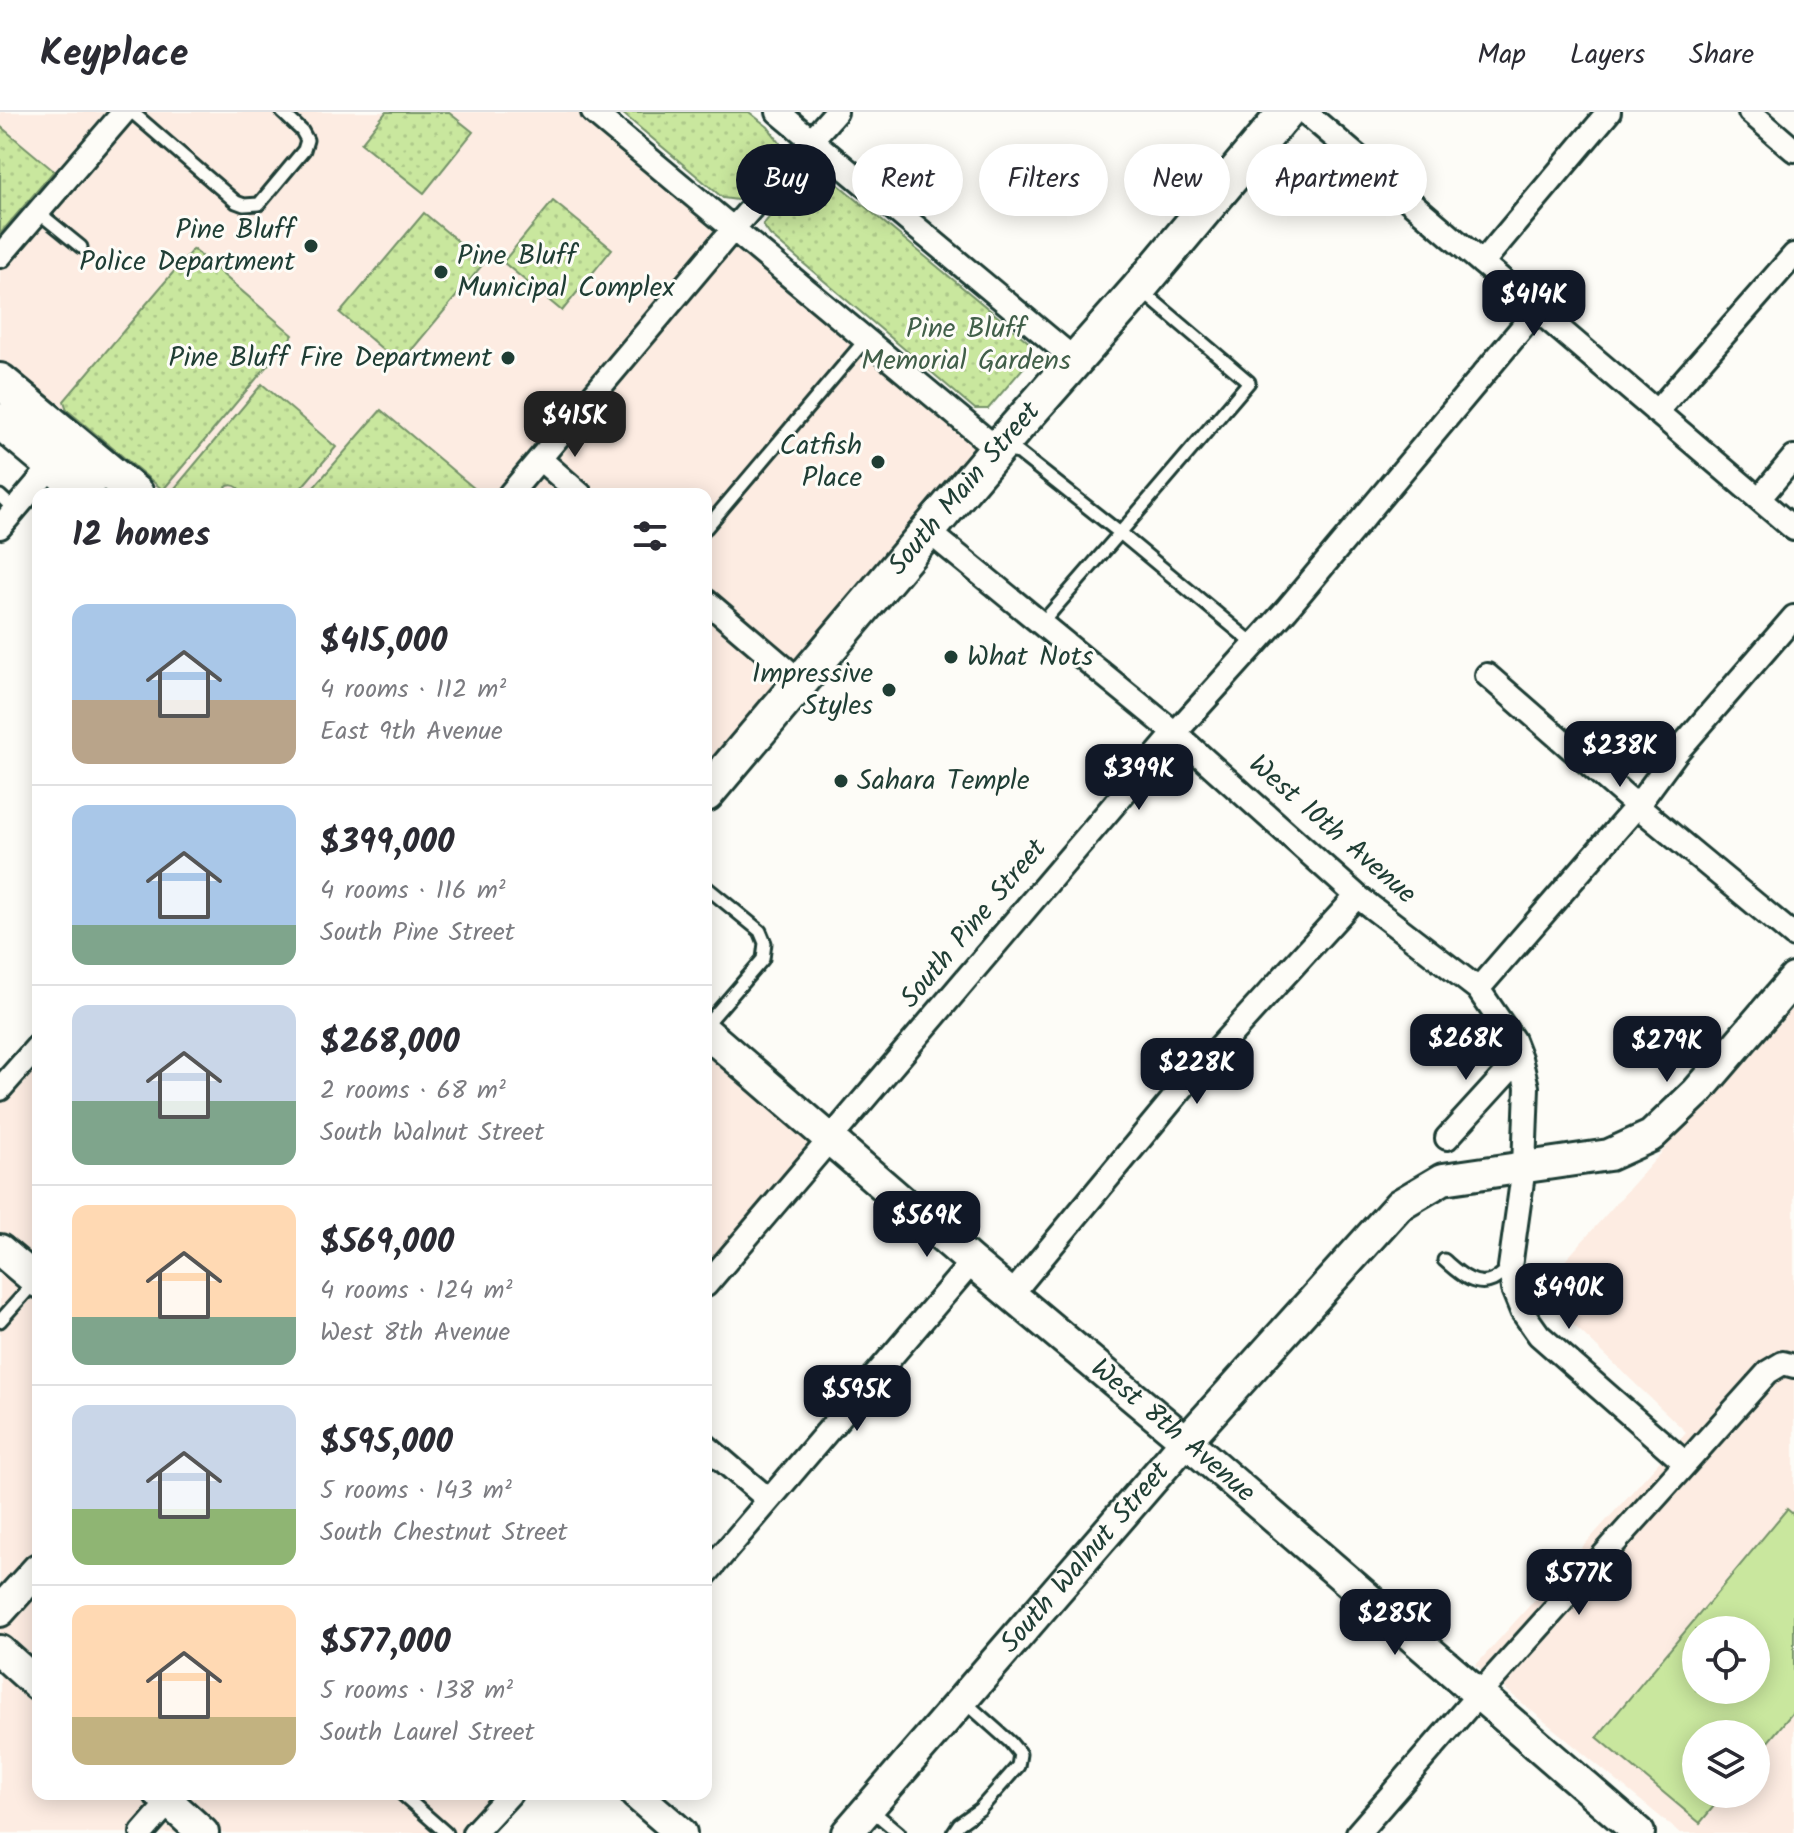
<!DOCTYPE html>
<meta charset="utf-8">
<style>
:root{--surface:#fff;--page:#f7f7f7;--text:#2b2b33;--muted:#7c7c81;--line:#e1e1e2;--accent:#111827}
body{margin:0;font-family:Kalam,sans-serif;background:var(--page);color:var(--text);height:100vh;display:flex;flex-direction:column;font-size:30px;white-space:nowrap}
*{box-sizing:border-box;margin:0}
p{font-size:26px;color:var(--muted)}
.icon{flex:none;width:44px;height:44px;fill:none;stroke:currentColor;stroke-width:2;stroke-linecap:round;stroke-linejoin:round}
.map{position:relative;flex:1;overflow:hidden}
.drawer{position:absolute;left:32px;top:376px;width:680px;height:1312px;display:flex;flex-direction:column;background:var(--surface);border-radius:16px;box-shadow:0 4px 20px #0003}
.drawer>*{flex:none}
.hud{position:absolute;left:736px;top:32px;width:760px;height:72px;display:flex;gap:16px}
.controls{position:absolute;left:1682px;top:1504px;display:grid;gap:16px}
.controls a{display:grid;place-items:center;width:88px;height:88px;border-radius:50%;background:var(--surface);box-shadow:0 4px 20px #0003;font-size:40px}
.price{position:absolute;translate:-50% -68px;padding:0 18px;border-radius:16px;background:var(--accent);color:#fff;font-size:26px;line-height:52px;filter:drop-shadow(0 2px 4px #0008)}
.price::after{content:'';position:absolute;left:50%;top:48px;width:24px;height:18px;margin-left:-12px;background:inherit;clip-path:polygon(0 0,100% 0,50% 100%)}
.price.active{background:#222;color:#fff}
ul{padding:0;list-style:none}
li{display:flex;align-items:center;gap:24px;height:200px;padding:0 40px}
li+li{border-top:2px solid var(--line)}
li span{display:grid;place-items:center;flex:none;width:224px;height:160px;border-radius:16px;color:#555}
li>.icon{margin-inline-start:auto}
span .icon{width:96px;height:96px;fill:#fffc;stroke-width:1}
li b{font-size:34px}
h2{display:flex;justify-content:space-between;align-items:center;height:96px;padding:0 40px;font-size:34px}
.pill{padding:0 28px;border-radius:36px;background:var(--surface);box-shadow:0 4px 20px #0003;font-size:28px;line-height:72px}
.pill.active{background:var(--accent);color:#fff}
header{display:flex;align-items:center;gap:48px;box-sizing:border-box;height:112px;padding:0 40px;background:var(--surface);border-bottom:2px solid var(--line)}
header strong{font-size:38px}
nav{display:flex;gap:44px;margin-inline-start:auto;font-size:28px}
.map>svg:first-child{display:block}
.built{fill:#fdece2;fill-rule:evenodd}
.grass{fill:url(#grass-dots);stroke:#749269;stroke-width:2}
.garden{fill:#c9e79e;stroke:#749269;stroke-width:2;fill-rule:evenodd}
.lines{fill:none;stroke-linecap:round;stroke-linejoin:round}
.lane-casing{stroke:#1f3d34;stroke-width:17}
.street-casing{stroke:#1f3d34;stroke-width:28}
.secondary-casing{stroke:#1f3d34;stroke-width:36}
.primary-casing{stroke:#1f3d34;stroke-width:40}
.lane{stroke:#fdfcf7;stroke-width:11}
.street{stroke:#fdfcf7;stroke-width:22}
.secondary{stroke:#fdfcf7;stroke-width:30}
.primary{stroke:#fdfcf7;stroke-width:34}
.poi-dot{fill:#1f3d34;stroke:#fdfcf7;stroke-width:3}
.labels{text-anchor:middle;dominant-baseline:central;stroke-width:6;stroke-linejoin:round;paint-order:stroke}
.poi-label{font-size:28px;fill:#1f3d34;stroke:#fdfcf7;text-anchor:end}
.park-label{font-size:28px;fill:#415f49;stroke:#fdfcf7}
.street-label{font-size:28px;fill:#1f3d34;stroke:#fdfcf7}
</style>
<header>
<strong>Keyplace</strong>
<nav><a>Map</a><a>Layers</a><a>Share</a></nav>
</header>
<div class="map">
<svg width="1794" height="1721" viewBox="0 0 1794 1721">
<defs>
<pattern id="grass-dots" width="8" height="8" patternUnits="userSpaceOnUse" patternTransform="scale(2)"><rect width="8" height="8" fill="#c9e79e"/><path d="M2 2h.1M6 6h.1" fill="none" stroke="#acc789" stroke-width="1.8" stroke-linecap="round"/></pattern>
</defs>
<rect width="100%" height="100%" fill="#fdfcf7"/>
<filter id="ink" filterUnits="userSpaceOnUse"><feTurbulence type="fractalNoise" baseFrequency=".0125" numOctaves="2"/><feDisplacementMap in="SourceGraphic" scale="16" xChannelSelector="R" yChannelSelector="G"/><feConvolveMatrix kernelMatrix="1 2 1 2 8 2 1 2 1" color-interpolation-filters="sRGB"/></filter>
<g filter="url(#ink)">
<path class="built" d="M0,0h583l401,332 -278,329v-279h-558l-148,-124z
M1794,892v829h-114l-204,-168 210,-233 -148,-141zM1696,1518h60v60h-60zM1696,1622h60v60h-60z
M706,927l113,100 -113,134z
M38,948v734h464l-35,39h-467v-730z"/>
<path class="grass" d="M386,0h62l25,20 -49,61 -63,-50z
M621,0h128l19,15 12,16 -2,8 -41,49 -14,-2z
M0,14l54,45 -54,63z
M806,59h16l210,174 -2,15 -42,49h-13l-205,-174 -7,-10z
M553,89l59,48 -50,62 -59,-49z
M424,101l60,50 -84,101 -60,-51z
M193,137l100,86 -130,155 -96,-80 -3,-9z
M262,272l74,63 -40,47h-54c-4,-11 -16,-12 -20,0h-52z
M381,298l100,84h-173z"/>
<path class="garden" d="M1787,1397l7,6v196l-38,45v-22h-60v60h28l-24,29 -103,-86zM1696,1518h60v60h-60z"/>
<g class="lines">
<defs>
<path id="lane" d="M132,0l104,90 8,3 15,-1 45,-54 3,-10 -5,-9 -20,-19
M38,100l43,35
M1003,338l16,3 101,80 129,-151 -107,-91
M0,384l15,14
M706,416l160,-189
M1041,512l79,-91 135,112
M706,775l54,44 5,12 -2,16 -57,66
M1444,1148c13,11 30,29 49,20 6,-3 12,-9 17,-13
M0,1209l34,-38
M402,1682l44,39
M869,1696l30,25
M953,1721l6,-9 21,-15 38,-43 2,-12 -10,-12 -46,-41"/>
<path id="street" d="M593,0l404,337
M778,0l297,248
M1305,0l489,417
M1750,0l44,38
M0,144l124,-144
M1482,151l127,-151
M1656,300l138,-157
M540,347l40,35
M510,382l223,-265 103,-117
M1759,387l35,-42
M0,415l61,-72
M928,419l247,202 182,163 121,93 35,51 7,18 7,29 -3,80 -14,100 3,22 9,22 17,24 146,128
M706,489l95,81
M1487,563l150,131 157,130
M1478,877l159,-183 39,-53 118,-136
M0,977l38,-43
M1447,1026l73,-80
M706,1173l469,-552 112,-124 250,-299
M1011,1183l172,-208 174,-191
M706,1334l63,54
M706,1462l266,-312
M142,1721l34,-39
M474,1721l36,-39
M1358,1721l121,-139 289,-322 15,-9 11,3"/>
<g id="secondary">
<path id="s1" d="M706,920l266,230 214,179 453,392"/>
<path d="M0,1138l38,32"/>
<path d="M0,1499l38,-42"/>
<path d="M0,1539l38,34"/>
<path d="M160,1682l43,39"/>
<path d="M636,1682l45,39"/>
<path id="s2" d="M847,1721l339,-392 213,-236 44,-26 166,-24 42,-19 46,-44 97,-113"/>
</g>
<g id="primary">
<path d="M0,269l136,113"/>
<path d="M0,309l87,73"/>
<path id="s3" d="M706,682l291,-345 142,-161 147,-176"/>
</g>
</defs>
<use href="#lane" class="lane-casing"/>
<use href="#street" class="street-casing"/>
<use href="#secondary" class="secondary-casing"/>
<use href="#primary" class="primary-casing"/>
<use href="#lane" class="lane"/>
<use href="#street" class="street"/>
<use href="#secondary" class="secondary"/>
<use href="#primary" class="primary"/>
</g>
</g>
<g class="poi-dot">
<circle cx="311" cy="134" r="8"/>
<circle cx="441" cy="160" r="8"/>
<circle cx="508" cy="246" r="8"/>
<circle cx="878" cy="350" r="8"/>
<circle cx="951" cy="545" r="8"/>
<circle cx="889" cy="578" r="8"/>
<circle cx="841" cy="669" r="8"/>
</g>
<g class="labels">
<g class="poi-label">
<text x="295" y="118">Pine Bluff<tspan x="295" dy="32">Police Department</tspan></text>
<text x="457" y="144" text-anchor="start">Pine Bluff<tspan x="457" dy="32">Municipal Complex</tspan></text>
<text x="492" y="246">Pine Bluff Fire Department</text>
<text x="862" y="334">Catfish<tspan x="862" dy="32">Place</tspan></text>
<text x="967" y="545" text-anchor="start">What Nots</text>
<text x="873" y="562">Impressive<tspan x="873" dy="32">Styles</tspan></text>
<text x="857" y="669" text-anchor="start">Sahara Temple</text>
</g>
<g class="park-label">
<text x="966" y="217">Pine Bluff<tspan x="966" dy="32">Memorial Gardens</tspan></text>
</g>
<g class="street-label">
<text stroke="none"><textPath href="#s3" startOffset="400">South Main Street</textPath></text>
<text transform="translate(1332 718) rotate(41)">West 10th Avenue</text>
<text transform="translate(974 812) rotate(-50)">South Pine Street</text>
<text stroke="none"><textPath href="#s1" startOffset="614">West 8th Avenue</textPath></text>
<text stroke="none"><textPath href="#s2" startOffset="364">South Walnut Street</textPath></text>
</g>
</g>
</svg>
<div class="controls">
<a><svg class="icon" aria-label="locate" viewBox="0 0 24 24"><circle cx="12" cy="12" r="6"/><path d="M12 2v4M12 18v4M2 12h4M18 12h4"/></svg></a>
<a><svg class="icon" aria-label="layers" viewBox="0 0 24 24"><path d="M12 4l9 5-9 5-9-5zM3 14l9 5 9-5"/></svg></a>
</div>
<b class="price" style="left:1534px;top:226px">$414K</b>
<b class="price active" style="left:575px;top:347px">$415K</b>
<b class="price" style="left:1620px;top:677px">$238K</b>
<b class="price" style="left:1139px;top:700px">$399K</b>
<b class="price" style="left:1466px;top:970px">$268K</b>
<b class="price" style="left:1667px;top:972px">$279K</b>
<b class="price" style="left:1197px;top:994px">$228K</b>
<b class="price" style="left:927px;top:1147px">$569K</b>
<b class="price" style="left:1569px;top:1219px">$490K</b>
<b class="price" style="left:857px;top:1321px">$595K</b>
<b class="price" style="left:1579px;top:1505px">$577K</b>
<b class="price" style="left:1395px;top:1545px">$285K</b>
<div class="hud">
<a class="pill active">Buy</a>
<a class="pill">Rent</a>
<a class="pill">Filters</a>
<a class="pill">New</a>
<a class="pill">Apartment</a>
</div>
<section class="drawer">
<h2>12 homes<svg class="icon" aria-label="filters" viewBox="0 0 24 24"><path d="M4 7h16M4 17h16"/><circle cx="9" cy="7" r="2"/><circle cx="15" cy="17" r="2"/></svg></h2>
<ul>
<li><span style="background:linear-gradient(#a9c7e8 60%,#b9a48a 0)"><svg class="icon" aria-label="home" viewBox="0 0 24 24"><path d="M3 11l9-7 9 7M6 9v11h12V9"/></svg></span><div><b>$415,000</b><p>4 rooms · 112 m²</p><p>East 9th Avenue</p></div></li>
<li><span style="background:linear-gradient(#a9c7e8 75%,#7fa58c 0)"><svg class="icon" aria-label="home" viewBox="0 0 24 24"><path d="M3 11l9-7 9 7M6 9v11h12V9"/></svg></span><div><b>$399,000</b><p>4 rooms · 116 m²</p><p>South Pine Street</p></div></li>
<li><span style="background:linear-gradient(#c9d6e8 60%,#7fa58c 0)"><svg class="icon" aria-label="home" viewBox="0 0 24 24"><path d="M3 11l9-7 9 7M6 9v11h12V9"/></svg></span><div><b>$268,000</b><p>2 rooms · 68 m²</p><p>South Walnut Street</p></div></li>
<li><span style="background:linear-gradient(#ffd9b3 70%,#7fa58c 0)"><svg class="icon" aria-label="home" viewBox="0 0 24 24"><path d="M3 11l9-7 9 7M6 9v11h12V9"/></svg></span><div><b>$569,000</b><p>4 rooms · 124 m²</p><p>West 8th Avenue</p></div></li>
<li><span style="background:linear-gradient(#c9d6e8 65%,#8fb573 0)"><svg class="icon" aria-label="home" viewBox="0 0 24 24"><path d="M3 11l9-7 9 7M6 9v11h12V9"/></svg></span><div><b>$595,000</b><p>5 rooms · 143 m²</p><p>South Chestnut Street</p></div></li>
<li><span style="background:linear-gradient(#ffd9b3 70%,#c2b280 0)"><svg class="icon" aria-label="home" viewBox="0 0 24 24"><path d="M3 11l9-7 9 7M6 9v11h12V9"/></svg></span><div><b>$577,000</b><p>5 rooms · 138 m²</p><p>South Laurel Street</p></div></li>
</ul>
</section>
</div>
